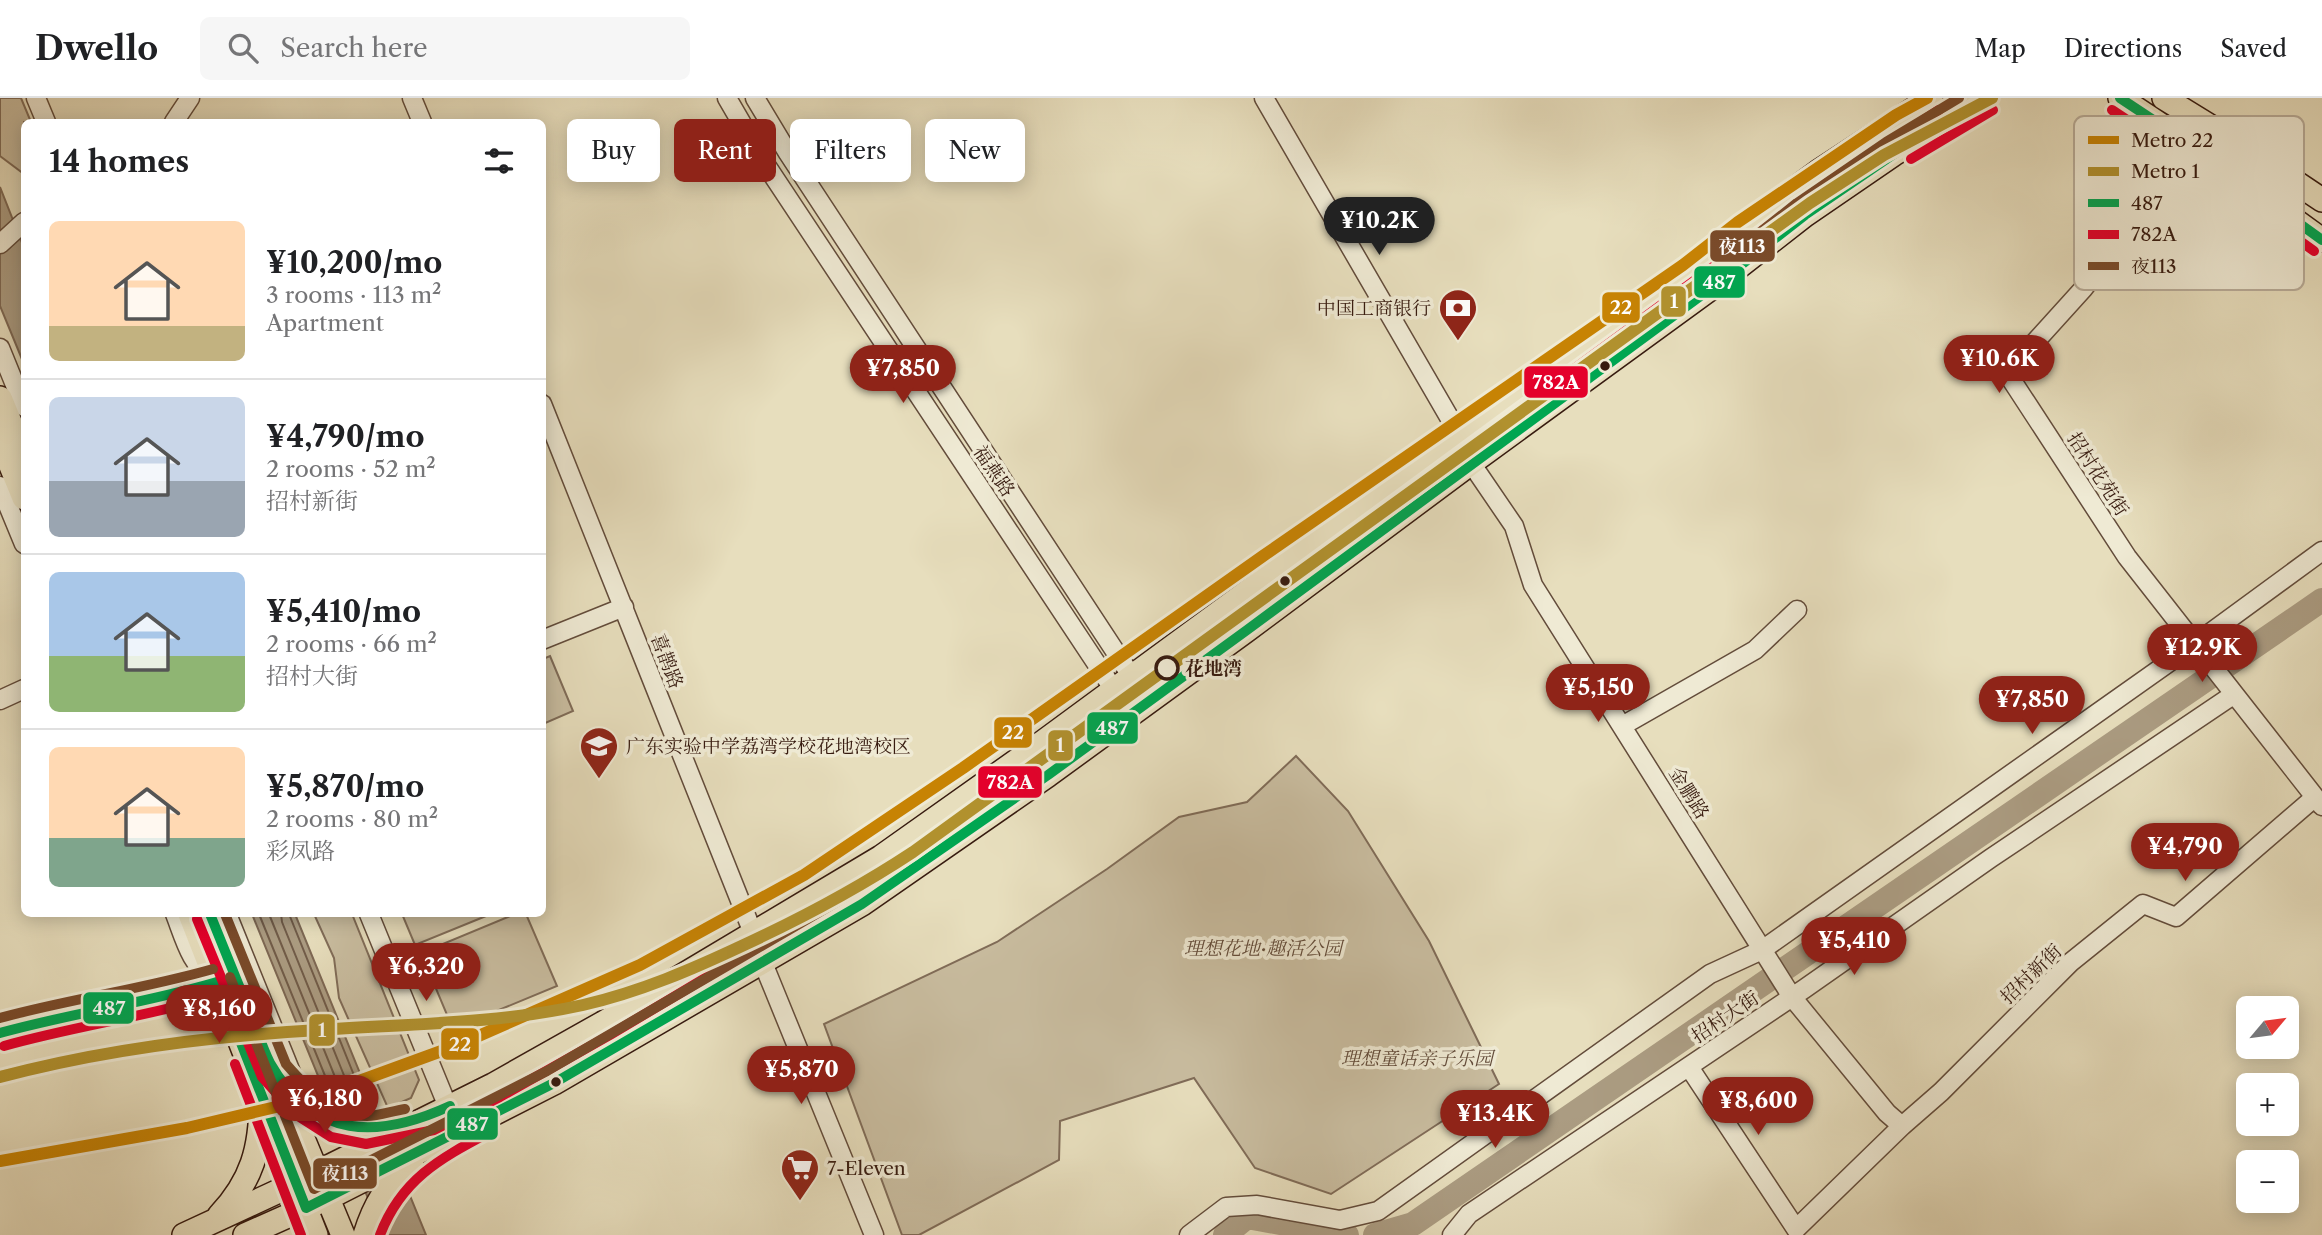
<!DOCTYPE html>
<meta charset="utf-8">
<style>
:root{--surface:#fff;--page:#f6f6f6;--text:#202124;--muted:#757577;--line:#e0e0e0;--accent:#8f2418}
body{margin:0;font-family:"Libre Caslon Text","Noto Serif SC",serif;background:var(--page);color:var(--text);height:100vh;display:flex;flex-direction:column;font-size:26px;white-space:nowrap}
*{box-sizing:border-box;margin:0}
p{font-size:23px;color:var(--muted)}
.icon{flex:none;width:38px;height:38px;fill:none;stroke:currentColor;stroke-width:2;stroke-linecap:round;stroke-linejoin:round}
.map{position:relative;flex:1;overflow:hidden}
.sheet{position:absolute;left:21px;top:21px;width:525px;height:798px;display:flex;flex-direction:column;background:var(--surface);border-radius:10px;box-shadow:0 4px 18px #0003}
.sheet>*{flex:none}
.guide{position:absolute;left:567px;top:21px;width:665px;height:63px;display:flex;gap:14px}
.needle{width:46px;rotate:61deg}
.buttons{position:absolute;left:2236px;top:898px;display:grid;gap:14px}
.buttons a{display:grid;place-items:center;width:63px;height:63px;border-radius:10px;background:var(--surface);box-shadow:0 4px 18px #0003;font-size:35px}
.price{position:absolute;translate:-50% -60px;padding:0 16px;border-radius:24px;background:var(--accent);color:#fff;font-size:23px;line-height:46px;filter:drop-shadow(0 2px 4px #0008)}
.price::after{content:'';position:absolute;left:50%;top:42px;width:21px;height:16px;margin-left:-10px;background:inherit;clip-path:polygon(0 0,100% 0,50% 100%)}
.price.active{background:#222;color:#fff}
ul{padding:0;list-style:none}
li{display:flex;align-items:center;gap:21px;height:175px;padding:0 28px}
li+li{border-top:2px solid var(--line)}
li span{display:grid;place-items:center;flex:none;width:196px;height:140px;border-radius:10px;color:#555}
li>.icon{margin-inline-start:auto}
span .icon{width:84px;height:84px;fill:#fffc;stroke-width:1}
li b{font-size:30px}
h2{display:flex;justify-content:space-between;align-items:center;height:84px;padding:0 28px;font-size:30px}
.pill{padding:0 24px;border-radius:10px;background:var(--surface);box-shadow:0 4px 18px #0003;font-size:24px;line-height:63px}
.pill.active{background:var(--accent);color:#fff}
header{display:flex;align-items:center;gap:42px;box-sizing:border-box;height:98px;padding:0 35px;background:var(--surface);border-bottom:2px solid var(--line)}
header strong{font-size:33px}
nav{display:flex;gap:38px;margin-inline-start:auto;font-size:24px}
.search{width:490px;height:63px;background:var(--page);display:flex;align-items:center;gap:18px;box-sizing:border-box;padding:0 24px;border-radius:10px;color:var(--muted);font-size:26px}
.map>svg:first-child{display:block}
.green{fill:#c9bda0;stroke:#806c58;stroke-width:2}
.water{fill:#ab9c82;stroke:#7d6854;stroke-width:2}
.lines{fill:none;stroke-linecap:round;stroke-linejoin:round}
.shore{stroke:#715c49;stroke-width:2}
.river{stroke:#ab9c82;stroke-width:24}
.minor-casing{stroke:#634c3b;stroke-width:21}
.major-casing{stroke:#371b10;stroke-width:26}
.minor{stroke:#efead4;stroke-width:18}
.major{stroke:#e7debd;stroke-width:23}
.bus-1-casing{stroke:#efead4;stroke-width:16}
.bus-2-casing{stroke:#efead4;stroke-width:16}
.bus-3-casing{stroke:#efead4;stroke-width:16}
.bus-1{stroke:#00a651;stroke-width:10}
.bus-2{stroke:#e4002b;stroke-width:10}
.bus-3{stroke:#7a4b2a;stroke-width:10}
.metro-1-casing{stroke:#efead4;stroke-width:18}
.metro-2-casing{stroke:#efead4;stroke-width:18}
.metro-1{stroke:#c78304;stroke-width:12}
.metro-2{stroke:#b1912e;stroke-width:12}
.bus-dot{fill:#371b10;stroke:#efead4;stroke-width:2.5}
.stop-dot{fill:#efead4;stroke:#371b10;stroke-width:3.5}
.labels{text-anchor:middle;dominant-baseline:central;stroke-width:7;stroke-linejoin:round;paint-order:stroke}
.poi-label{font-size:19px;fill:#371b10;stroke:#efead4;text-anchor:start}
.street-label{font-size:19px;fill:#371b10;stroke:#efead4}
.stop-label{font-size:19px;font-weight:bold;fill:#371b10;stroke:#efead4;text-anchor:start}
.park-label{font-size:19px;font-style:italic;fill:#634c3b;stroke:#efead4}
.key{fill:#efead4;stroke:#b8ac99;stroke-width:2}
.key-label{font-size:19px;fill:#371b10}
.line-badge{stroke:#efead4;stroke-width:2.5}
.badge-label{font-size:19px;text-anchor:middle;font-weight:bold;fill:#fff}
</style>
<header>
<strong>Dwello</strong>
<div class="search"><svg class="icon" aria-label="search" viewBox="0 0 24 24"><circle cx="10" cy="10" r="6"/><path d="M15 15l6 6"/></svg>Search here</div>
<nav><a>Map</a><a>Directions</a><a>Saved</a></nav>
</header>
<div class="map">
<svg width="2322" height="1137" viewBox="0 0 2322 1137">
<rect width="100%" height="100%" fill="#e7debd"/>
<filter id="stains"><feTurbulence type="fractalNoise" baseFrequency=".00286" numOctaves="4"/><feColorMatrix values="0 0 0 0 .2 0 0 0 0 .09 0 0 0 0 .02 0 0 0 .5 -.17"/></filter>
<radialGradient id="worn" r=".72"><stop offset=".6" stop-color="#630" stop-opacity="0"/><stop offset="1" stop-color="#630" stop-opacity=".3"/></radialGradient>
<path class="green" d="M0,0h21l10,24h-7v52l-24,-18z
M550,558l23,55 -30,13v-65z
M1296,658l52,55 81,130 70,143 -168,110 -76,-26 -61,-90 -134,43 -1,39 -140,75h-17l-78,-211 173,-82 110,-73 72,-52 68,-15z
M314,816h38l67,166 -8,18 -23,10 -49,-110 -5,-40z
M402,816h89l-76,31z
M515,816h11l31,72 -104,43 -32,-76z"/>
<path class="water" d="M0,89l24,61v116l-24,-58z
M252,816h43l131,321h-43z"/>
<g class="lines">
<path class="shore" d="M259,816l80,196
M269,816l81,200
M281,816l1,8 78,193
M289,816l81,201"/>
<path class="river" d="M1225,1137l22,-18 100,18
M1375,1137l38,-11 909,-624"/>
<defs>
<path id="minor" d="M36,0l10,24
M412,0l10,24
M727,0l39,67 348,525
M755,0l33,55 344,524
M1264,0l196,338
M174,24l16,-24
M2194,49l-111,142 -76,84 120,184 195,249
M0,146l24,-22
M0,250l24,59
M542,306c72,176 139,353 211,529
M1471,365l43,63 19,59 259,412 95,116 15,13
M0,388l24,58
M542,542l82,-33
M0,602l24,-11
M1622,628l133,-76 42,-40
M175,816c9,23 16,53 40,67
M227,816l74,183
M369,816l79,193
M763,865l111,272
M0,935c71,-22 146,-28 217,-51
M1689,969l107,162 106,-103 39,-34 130,-130 72,-58 33,13 138,-119
M1189,1137l37,-28 31,-2 83,15 38,-9 332,-237 52,-24 433,-306 127,-93
M1452,1137l17,-21 335,-225 187,-131 242,-163"/>
<path id="major" d="M2120,0l74,49 128,93
M2164,0l70,43 88,59
M0,300l24,58
M0,341l24,59
M190,816l126,321
M210,816l133,321
M284,984c33,40 63,54 114,43
M219,1118c33,-35 42,-68 42,-115
M184,1137l112,-52 197,-98 110,-62 278,-166 158,-112 779,-573 113,-74
M245,1137l83,-37 226,-115 308,-179 186,-129 199,-145 224,-167 243,-177 91,-71 89,-61 92,-56
M365,1137c9,-29 22,-52 47,-71"/>
</defs>
<use href="#minor" class="minor-casing"/>
<use href="#major" class="major-casing"/>
<use href="#minor" class="minor"/>
<use href="#major" class="major"/>
<defs>
<path id="bus-1" d="M2120,0l74,49 128,93
M210,816c13,33 27,66 40,99 7,17 12,34 20,50 44,77 108,76 180,43
M217,884l89,226 248,-125 308,-179 186,-129 199,-145 467,-344 91,-71 89,-61 92,-56
M0,935c72,-20 146,-30 217,-51"/>
<path id="bus-2" d="M2112,12l74,49 128,92
M1911,61l82,-49
M197,821l65,158 33,37 36,23 35,7 68,-14 66,-33 110,-62 279,-167 158,-112 779,-572 113,-74
M4,948c71,-20 145,-30 217,-51
M235,966l66,171
M380,1137c21,-55 59,-76 108,-102"/>
<path id="bus-3" d="M225,816l61,150c21,24 46,52 81,52 12,0 25,-5 38,-7
M230,879l84,212 233,-118 307,-179 186,-128 199,-145 467,-344 91,-72 89,-61 73,-44
M0,920c70,-19 143,-29 213,-49"/>
</defs>
<use href="#bus-1" class="bus-1-casing"/>
<use href="#bus-2" class="bus-2-casing"/>
<use href="#bus-3" class="bus-3-casing"/>
<use href="#bus-1" class="bus-1"/>
<use href="#bus-2" class="bus-2"/>
<use href="#bus-3" class="bus-3"/>
<defs>
<path id="metro-1" d="M0,1063l187,-33 123,-29 148,-54 182,-80 164,-90 159,-107 300,-212 420,-291 55,-43 158,-107 31,-17"/>
<path id="metro-2" d="M0,979c105,-28 211,-41 319,-47 88,-6 177,-6 264,-25 57,-13 110,-36 163,-61 58,-27 114,-57 167,-92l897,-649 74,-48 108,-57"/>
</defs>
<use href="#metro-1" class="metro-1-casing"/>
<use href="#metro-2" class="metro-2-casing"/>
<use href="#metro-1" class="metro-1"/>
<use href="#metro-2" class="metro-2"/>
</g>
<defs>
<symbol id="bank-pin" viewBox="-11 -11 22 30"><path d="M0 17L-7.5 6A9.5 9.5 0 1 1 7.5 6Z" fill="#8f2418" stroke="#efead4"/><path d="M-6-4H6V4H-6ZM0-2.3a2.3 2.3 0 1 0 0 4.6a2.3 2.3 0 1 0 0-4.6Z" fill="#fff"/></symbol>
<symbol id="school-pin" viewBox="-11 -11 22 30"><path d="M0 17L-7.5 6A9.5 9.5 0 1 1 7.5 6Z" fill="#8f2418" stroke="#efead4"/><path d="M0-5L7-2L0 1L-7-2ZM-4 1L0 2.5L4 1V4Q0 6-4 4Z" fill="#fff"/></symbol>
<symbol id="supermarket-pin" viewBox="-11 -11 22 30"><path d="M0 17L-7.5 6A9.5 9.5 0 1 1 7.5 6Z" fill="#8f2418" stroke="#efead4"/><path d="M-6-5.5h2.5l.6 2H6L4.5 2H-2.5L-4.4-4H-6ZM-1.5 3.2a1.3 1.3 0 1 0 .1 0ZM3 3.2a1.3 1.3 0 1 0 .1 0Z" fill="#fff"/></symbol>
</defs>
<g fill-rule="evenodd">
<use href="#bank-pin" x="1436" y="188" width="44" height="60"/>
<use href="#school-pin" x="577" y="626" width="44" height="60"/>
<use href="#supermarket-pin" x="778" y="1048" width="44" height="60"/>
</g>
<g class="bus-dot">
<circle cx="1605" cy="268" r="6"/>
<circle cx="1285" cy="483" r="6"/>
<circle cx="556" cy="984" r="6"/>
</g>
<circle class="stop-dot" cx="1167" cy="570" r="11"/>
<g class="labels">
<g class="poi-label">
<text x="1431" y="210" text-anchor="end">中国工商银行</text>
<text x="626" y="648">广东实验中学荔湾学校花地湾校区</text>
<text x="827" y="1070">7-Eleven</text>
</g>
<g class="street-label">
<text transform="translate(994 373) rotate(56)">福燕路</text>
<text transform="translate(2098 376) rotate(57)">招村花苑街</text>
<text transform="translate(667 563) rotate(69)">喜鹊路</text>
<text transform="translate(1689 695) rotate(58)">金鹏路</text>
<text transform="translate(2031 876) rotate(-44)">招村新街</text>
<text transform="translate(1725 919) rotate(-34)">招村大街</text>
</g>
<g class="stop-label">
<text x="1185" y="570">花地湾</text>
</g>
<g class="park-label">
<text x="1263" y="850">理想花地·趣活公园</text>
<text x="1417" y="960">理想童话亲子乐园</text>
</g>
</g>
<rect x="2074" y="18" width="230" height="174" rx="10" class="key"/>
<rect x="2088" y="38" width="31" height="8" fill="#c78304"/>
<rect x="2088" y="69" width="31" height="9" fill="#b1912e"/>
<rect x="2088" y="101" width="31" height="8" fill="#00a651"/>
<rect x="2088" y="132" width="31" height="9" fill="#e4002b"/>
<rect x="2088" y="164" width="31" height="8" fill="#7a4b2a"/>
<g class="key-label">
<text x="2131" y="49">Metro 22</text>
<text x="2131" y="80">Metro 1</text>
<text x="2131" y="112">487</text>
<text x="2131" y="143">782A</text>
<text x="2131" y="175">夜113</text>
</g>
<g class="line-badge">
<rect x="1709" y="131" width="67" height="34" rx="7" fill="#7a4b2a"/>
<rect x="1693" y="167" width="53" height="34" rx="7" fill="#00a651"/>
<rect x="1660" y="187" width="27" height="33" rx="7" fill="#b1912e"/>
<rect x="1601" y="193" width="40" height="33" rx="7" fill="#c78304"/>
<rect x="1523" y="267" width="66" height="34" rx="7" fill="#e4002b"/>
<rect x="1086" y="613" width="53" height="34" rx="7" fill="#00a651"/>
<rect x="993" y="618" width="40" height="33" rx="7" fill="#c78304"/>
<rect x="1047" y="631" width="27" height="33" rx="7" fill="#b1912e"/>
<rect x="977" y="667" width="66" height="34" rx="7" fill="#e4002b"/>
<rect x="82" y="893" width="53" height="34" rx="7" fill="#00a651"/>
<rect x="308" y="915" width="28" height="34" rx="7" fill="#b1912e"/>
<rect x="440" y="929" width="40" height="34" rx="7" fill="#c78304"/>
<rect x="446" y="1009" width="53" height="34" rx="7" fill="#00a651"/>
<rect x="312" y="1059" width="66" height="33" rx="7" fill="#7a4b2a"/>
</g>
<g class="badge-label">
<text x="1742" y="155">夜113</text>
<text x="1719" y="191">487</text>
<text x="1674" y="210">1</text>
<text x="1621" y="216">22</text>
<text x="1556" y="291">782A</text>
<text x="1112" y="637">487</text>
<text x="1013" y="641">22</text>
<text x="1060" y="654">1</text>
<text x="1010" y="691">782A</text>
<text x="109" y="917">487</text>
<text x="322" y="939">1</text>
<text x="460" y="953">22</text>
<text x="472" y="1033">487</text>
<text x="345" y="1082">夜113</text>
</g>
<rect width="100%" height="100%" filter="url(#stains)"/>
<rect width="100%" height="100%" fill="url(#worn)"/>
</svg>
<div class="buttons">
<a><svg class="needle" viewBox="-14 -14 28 28"><path d="M0-13l5 13h-10z" fill="#e53935"/><path d="M0 13l5-13h-10z" fill="#757577"/></svg></a>
<a>+</a>
<a>−</a>
</div>
<b class="price active" style="left:1379px;top:159px">¥10.2K</b>
<b class="price" style="left:1999px;top:297px">¥10.6K</b>
<b class="price" style="left:903px;top:307px">¥7,850</b>
<b class="price" style="left:2202px;top:586px">¥12.9K</b>
<b class="price" style="left:1598px;top:626px">¥5,150</b>
<b class="price" style="left:2032px;top:638px">¥7,850</b>
<b class="price" style="left:2185px;top:785px">¥4,790</b>
<b class="price" style="left:1854px;top:879px">¥5,410</b>
<b class="price" style="left:426px;top:905px">¥6,320</b>
<b class="price" style="left:219px;top:947px">¥8,160</b>
<b class="price" style="left:801px;top:1008px">¥5,870</b>
<b class="price" style="left:325px;top:1037px">¥6,180</b>
<b class="price" style="left:1758px;top:1039px">¥8,600</b>
<b class="price" style="left:1495px;top:1052px">¥13.4K</b>
<div class="guide">
<a class="pill">Buy</a>
<a class="pill active">Rent</a>
<a class="pill">Filters</a>
<a class="pill">New</a>
</div>
<section class="sheet">
<h2>14 homes<svg class="icon" aria-label="filters" viewBox="0 0 24 24"><path d="M4 7h16M4 17h16"/><circle cx="9" cy="7" r="2"/><circle cx="15" cy="17" r="2"/></svg></h2>
<ul>
<li><span style="background:linear-gradient(#ffd9b3 75%,#c2b280 0)"><svg class="icon" aria-label="home" viewBox="0 0 24 24"><path d="M3 11l9-7 9 7M6 9v11h12V9"/></svg></span><div><b>¥10,200/mo</b><p>3 rooms · 113 m²</p><p>Apartment</p></div></li>
<li><span style="background:linear-gradient(#c9d6e8 60%,#9aa5b1 0)"><svg class="icon" aria-label="home" viewBox="0 0 24 24"><path d="M3 11l9-7 9 7M6 9v11h12V9"/></svg></span><div><b>¥4,790/mo</b><p>2 rooms · 52 m²</p><p>招村新街</p></div></li>
<li><span style="background:linear-gradient(#a9c7e8 60%,#8fb573 0)"><svg class="icon" aria-label="home" viewBox="0 0 24 24"><path d="M3 11l9-7 9 7M6 9v11h12V9"/></svg></span><div><b>¥5,410/mo</b><p>2 rooms · 66 m²</p><p>招村大街</p></div></li>
<li><span style="background:linear-gradient(#ffd9b3 65%,#7fa58c 0)"><svg class="icon" aria-label="home" viewBox="0 0 24 24"><path d="M3 11l9-7 9 7M6 9v11h12V9"/></svg></span><div><b>¥5,870/mo</b><p>2 rooms · 80 m²</p><p>彩凤路</p></div></li>
</ul>
</section>
</div>
